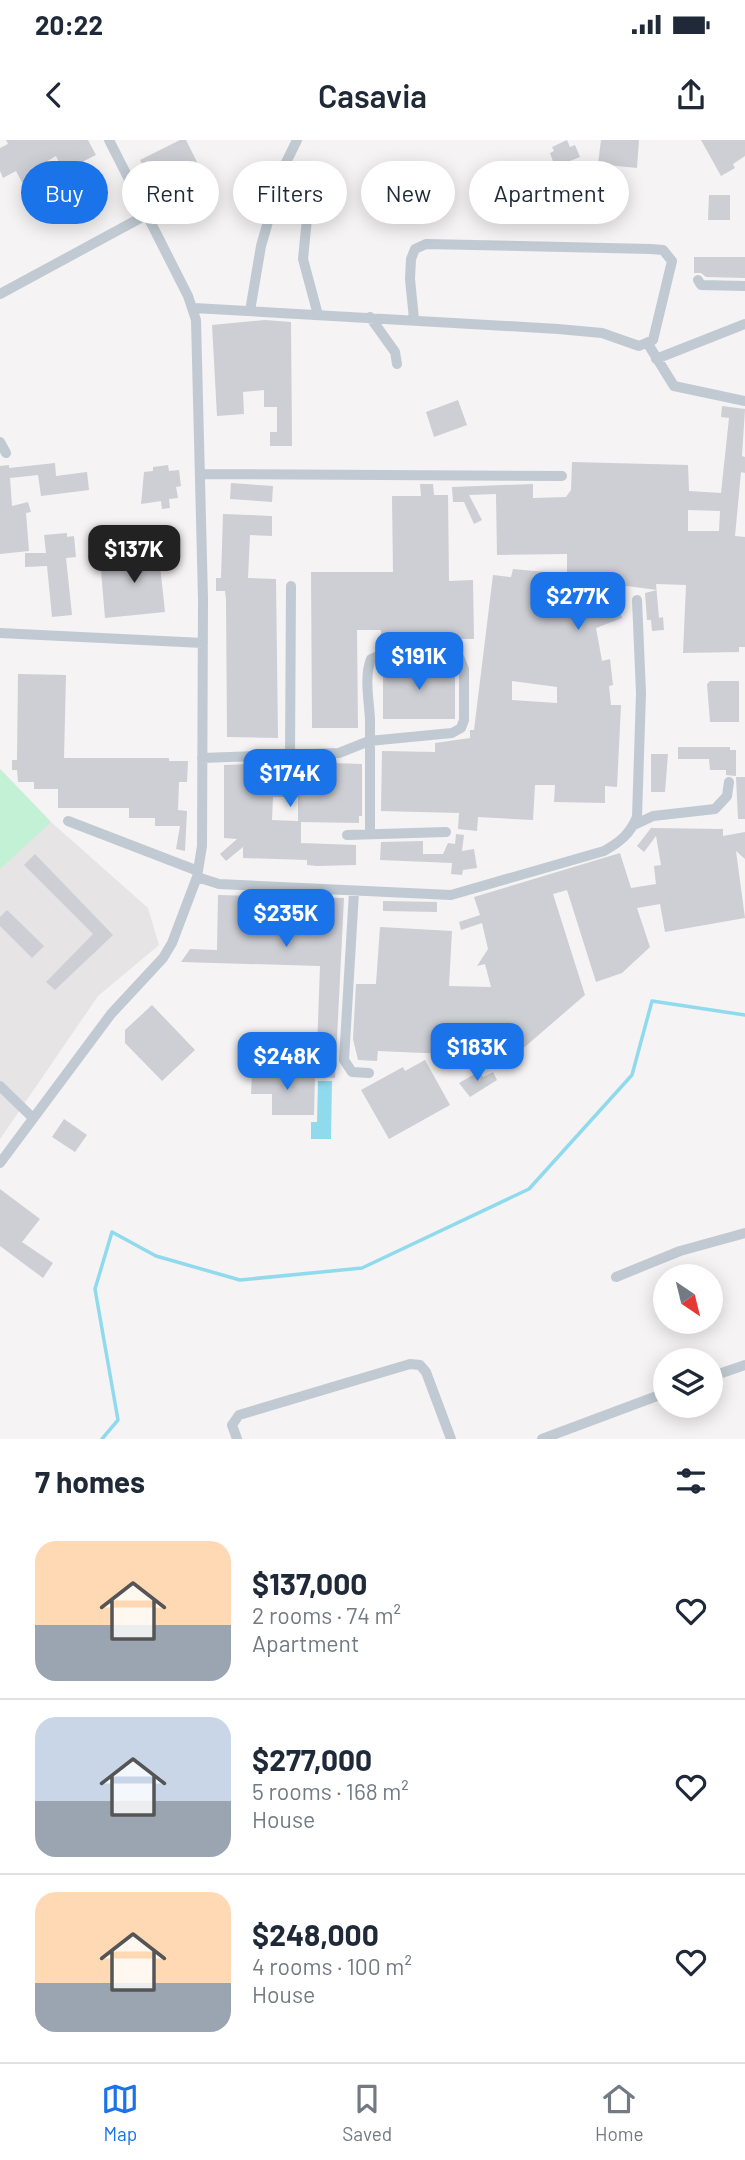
<!DOCTYPE html>
<meta charset="utf-8">
<style>
:root{--surface:#fff;--page:#f2f2f3;--text:#1f2937;--muted:#747a83;--line:#e0e1e3;--accent:#1a73e8}
body{margin:0;font-family:Barlow,sans-serif;background:var(--page);color:var(--text);height:100vh;display:flex;flex-direction:column;font-size:26px;white-space:nowrap}
*{box-sizing:border-box;margin:0}
p{font-size:23px;color:var(--muted)}
.icon{flex:none;width:38px;height:38px;fill:none;stroke:currentColor;stroke-width:2;stroke-linecap:round;stroke-linejoin:round}
.map{position:relative;height:1299px;overflow:hidden}
.sheet{display:flex;flex-direction:column;background:var(--surface);flex:1}
.sheet>*{flex:none}
.hud{position:absolute;left:21px;top:21px;width:704px;height:63px;display:flex;gap:14px}
.needle{width:46px;rotate:145deg}
.buttons{position:absolute;left:653px;top:1124px;display:grid;gap:14px}
.buttons a{display:grid;place-items:center;width:70px;height:70px;border-radius:50%;background:var(--surface);box-shadow:0 4px 18px #0003;font-size:35px}
.price{position:absolute;translate:-50% -60px;padding:0 16px;border-radius:14px;background:var(--accent);color:#fff;font-size:23px;line-height:46px;filter:drop-shadow(0 2px 4px #0008)}
.price::after{content:'';position:absolute;left:50%;top:42px;width:21px;height:16px;margin-left:-10px;background:inherit;clip-path:polygon(0 0,100% 0,50% 100%)}
.price.active{background:#222;color:#fff}
ul{padding:0;list-style:none}
li{display:flex;align-items:center;gap:21px;height:175px;padding:0 35px}
li+li{border-top:2px solid var(--line)}
li span{display:grid;place-items:center;flex:none;width:196px;height:140px;border-radius:21px;color:#555}
li>.icon{margin-inline-start:auto}
span .icon{width:84px;height:84px;fill:#fffc;stroke-width:1}
li b{font-size:30px}
h2{display:flex;justify-content:space-between;align-items:center;height:84px;padding:0 35px;font-size:30px}
.pill{padding:0 24px;border-radius:32px;background:var(--surface);box-shadow:0 4px 18px #0003;font-size:24px;line-height:63px}
.pill.active{background:var(--accent);color:#fff}
.status{display:flex;justify-content:space-between;align-items:center;height:49px;padding:0 35px;background:var(--surface);direction:ltr}
.status svg{height:19px;fill:currentColor}
header{display:flex;justify-content:space-between;align-items:center;height:91px;padding:0 35px;background:var(--surface);font-size:32px;font-weight:600}
.menu{display:flex;justify-content:space-around;align-items:center;height:98px;border-top:2px solid var(--line);background:var(--surface);font-size:19px;color:var(--muted)}
.menu a{display:grid;justify-items:center;gap:4px}
.menu .active{color:var(--accent)}
.map>svg:first-child{display:block}
.education{fill:#e6e4e5}
.green{fill:#c3f1d5}
.water{fill:#90daee}
.lines{fill:none;stroke-linecap:round;stroke-linejoin:round}
.stream{stroke:#90daee;stroke-width:3.5}
.building{fill:#cdcfd5;fill-rule:evenodd}
.minor{stroke:#c1cad2;stroke-width:10}
</style>
<div class="status"><b>20:22</b><svg viewBox="0 0 49 12"><path d="M0 12V9h3v3zM5 12V6h3v6zM10 12V3h3v9zM15 12V0h3v12zM26 1h20v11H26zM47 4h2v5h-2z"/></svg></div>
<header><svg class="icon" aria-label="back" viewBox="0 0 24 24"><path d="M15 5l-7 7 7 7"/></svg>Casavia<svg class="icon" aria-label="share" viewBox="0 0 24 24"><path d="M12 15V3M7 8l5-5 5 5M5 13v7h14v-7"/></svg></header>
<div class="map">
<svg width="745" height="1299" viewBox="0 0 745 1299">
<rect width="100%" height="100%" fill="#f5f3f3"/>
<path class="education" d="M0,629l51,53 97,86 11,37 -61,51 -98,143z"/>
<path class="green" d="M0,629l51,53 -51,47z"/>
<path class="water" d="M318,941h14l-1,58h-20v-17h6z"/>
<g class="lines">
<path class="stream" d="M102,1299l16,-19 -23,-131 17,-57 44,24 84,24 122,-12 167,-79 103,-114 20,-74 93,14"/>
</g>
<path class="building" d="M6,0h82l8,15 -22,11 -2,-5 -11,6 -5,-11 -15,9 8,16 -22,11 -11,-21 -13,7 -3,-7v-23l8,-4z
M180,0h6l16,32 -12,6 4,6 -34,1 -10,-19 -6,3 -4,-9z
M567,0l3,7 5,-2 5,12 -25,10 -5,-14 4,-2 -2,-4z
M601,0h38l-2,28 -39,-4z
M701,0h44v16l-12,8 2,4 -14,8z
M709,55h21v25h-22z
M694,117h51v21l-39,-1 -5,-4h-7z
M265,180l26,2 1,124h-22v-14h7v-25h-13v-17l-21,2 1,22 -27,2 -5,-91z
M458,260l9,25 -33,12 -8,-25z
M722,266l23,3 -3,47 3,1v16l-4,-1 -6,64 10,1v110h-6v5l-56,1 3,-68 -30,-1 3,34 4,-1 1,13 -12,1 -1,-11h-4l-2,-27 12,-3 -30,-4 -14,1 1,4 -52,1 -2,16 24,-1 1,4 32,-9 5,16 -26,10 6,33 8,-2 3,26 -4,1 2,19h10l-4,82 -12,-1v17l-51,-1 1,-17h-20l-2,35 -55,-3 -1,14 -19,-2 1,-16 -78,-2 1,-60 53,1v-9l35,-5v-8h4l19,-155 18,2 2,-8 54,5v-20l-70,1 -1,-61 -27,1 13,25 -8,4 -10,-22h-11l-1,-15 81,-3v14l33,-1 5,-7 1,-28 116,3 1,26 32,2 8,-75 -8,-1zM688,370l32,1 -1,20h-31zM512,541l45,6v16l-45,-3z
M55,323l1,13 31,-4 2,18 -48,6 -3,-21 -28,3 2,28 16,-4 3,10 -5,1 3,38 -29,3v-88l9,-1v3z
M168,325l1,6 10,-1 2,16 -5,1 2,11 -9,1 1,9 -8,1 -1,-8 -20,3 3,-32 9,-1v-4z
M231,343l42,3 -1,16 -42,-3z
M420,344h13l1,11h14l1,86 24,-1 1,59 -93,-1v-8h-24l1,98h-46l-1,-156h82l-1,-76h29z
M223,374l49,2v20l-22,-1 -2,43 28,1 2,159 -51,-1 -1,-138 -1,-8h-9v-13h5z
M139,388l5,30 15,-2 6,56 -60,6 -4,-47 34,-4 -6,-37z
M67,393v4l7,-1 2,21 -10,1 6,57 -20,2 -5,-51 -22,1v-14h21l-2,-18z
M383,524l72,3v52h-72z
M18,534l48,1 -2,83h105v3h19l-1,21h-8l-1,28 9,1 -2,40 -9,-2 4,-23h-25v-8h-26v-10h-71v-19h-24v-7h-16l-1,-12h-5v-10h5z
M710,541h29v41h-29l-3,-38z
M678,607h52v3h6v26l-10,-1v-5h-16l-1,-11h-31z
M651,614h17l-3,38h-14z
M298,622l64,2v52h-3v7l-58,-1v21l55,2v20l-39,1 -10,-1v-5l-64,-2v-11l-17,14 -6,-7 17,-15 -13,-1v-73zM273,657h25v24l-26,-1z
M736,637h9v42h-7z
M651,688l72,1v7l22,-4v27l-9,-8 9,67 -80,14 -5,-28 -23,4 13,39 -28,26 -26,9 -29,-92 -14,4 32,101 -72,62 -135,-6 -1,10 -19,-1 -5,-21 3,-55h20l4,-57 72,4 -3,55 42,1 -6,-23 -8,2 11,-17 -6,-26 -21,7 -2,-8 21,-7 -6,-18 146,-44 11,35 25,-4 -2,-18 7,-1 -5,-29 -12,16 -7,-6z
M456,694l8,1 -2,16 12,-2 3,19 -14,2 -1,5 -11,-1 1,-11 -72,-3 1,-18 42,-1v13h20l5,-11 7,1z
M35,714l78,81 -58,55 -9,-8 47,-48 -69,-69z
M218,755l126,3 -9,180 -19,-1 4,-111 -139,-4 9,-13 27,1z
M383,761l54,1v10l-54,-1z
M7,770l37,36 -12,12 -32,-32v-9z
M152,865l43,45 -33,31 -37,-38v-13z
M425,920l25,45 -61,34 -28,-49 42,-23 2,4z
M480,931l3,6 10,-5 4,8 -27,17 -11,-14z
M252,933l63,1 -1,41h-42v-21h-21z
M64,979l23,16 -12,17 -23,-15z
M0,1049l40,30 -18,23 31,21 -10,15 -43,-32z"/>
<g class="lines">
<path class="minor" d="M297,0l-21,43 5,7 23,8 4,10 -5,51 15,56
M698,140l3,5 44,1
M0,154l146,-79
M194,168l364,21 44,4 37,13 14,-6 19,-79 -9,-11 -12,-1 -225,-5 -11,5 -4,10 -1,20 4,40
M250,171l11,-65 17,-59
M370,177l25,35 2,12
M648,204l26,42 71,15
M656,219l89,-35
M0,302l6,11
M201,334l361,2
M0,493l203,10
M290,616l1,-170
M202,618l137,-5 30,-12 83,-8 9,-5 3,-8v-51l-4,-10 -82,-3 -7,3c-7,17 -2,42 -1,60 0,38 0,77 0,115
M68,681l130,50
M634,685l19,-9 62,-7 12,-13 2,-14
M347,695l99,-3
M197,737l22,7 232,11 153,-44c16,-9 26,-17 33,-34l4,-124 -4,-93
M354,752l-10,168 8,12 17,1
M0,946l33,32
M0,1023l111,-149 52,-56 9,-15 25,-66 5,-31 1,-247 -7,-279 -8,-24 -79,-156
M616,1137l64,-26 65,-18
M710,1237l35,-12
M237,1299l-5,-14 7,-10 171,-51 10,1 6,7 25,67
M542,1299l123,-46"/>
</g>
</svg>
<div class="buttons">
<a><svg class="needle" viewBox="-14 -14 28 28"><path d="M0-13l5 13h-10z" fill="#e53935"/><path d="M0 13l5-13h-10z" fill="#747a83"/></svg></a>
<a><svg class="icon" aria-label="layers" viewBox="0 0 24 24"><path d="M12 4l9 5-9 5-9-5zM3 14l9 5 9-5"/></svg></a>
</div>
<b class="price active" style="left:134px;top:445px">$137K</b>
<b class="price" style="left:578px;top:492px">$277K</b>
<b class="price" style="left:419px;top:552px">$191K</b>
<b class="price" style="left:290px;top:669px">$174K</b>
<b class="price" style="left:286px;top:809px">$235K</b>
<b class="price" style="left:477px;top:943px">$183K</b>
<b class="price" style="left:287px;top:952px">$248K</b>
<div class="hud">
<a class="pill active">Buy</a>
<a class="pill">Rent</a>
<a class="pill">Filters</a>
<a class="pill">New</a>
<a class="pill">Apartment</a>
</div>
</div>
<section class="sheet">
<h2>7 homes<svg class="icon" aria-label="filters" viewBox="0 0 24 24"><path d="M4 7h16M4 17h16"/><circle cx="9" cy="7" r="2"/><circle cx="15" cy="17" r="2"/></svg></h2>
<ul>
<li><span style="background:linear-gradient(#ffd9b3 60%,#9aa5b1 0)"><svg class="icon" aria-label="home" viewBox="0 0 24 24"><path d="M3 11l9-7 9 7M6 9v11h12V9"/></svg></span><div><b>$137,000</b><p>2 rooms · 74 m²</p><p>Apartment</p></div><svg class="icon" aria-label="heart" viewBox="0 0 24 24"><path d="M12 20l-8-8c-3-5 5-10 8-4 3-6 11-1 8 4z"/></svg></li>
<li><span style="background:linear-gradient(#c9d6e8 60%,#9aa5b1 0)"><svg class="icon" aria-label="home" viewBox="0 0 24 24"><path d="M3 11l9-7 9 7M6 9v11h12V9"/></svg></span><div><b>$277,000</b><p>5 rooms · 168 m²</p><p>House</p></div><svg class="icon" aria-label="heart" viewBox="0 0 24 24"><path d="M12 20l-8-8c-3-5 5-10 8-4 3-6 11-1 8 4z"/></svg></li>
<li><span style="background:linear-gradient(#ffd9b3 65%,#9aa5b1 0)"><svg class="icon" aria-label="home" viewBox="0 0 24 24"><path d="M3 11l9-7 9 7M6 9v11h12V9"/></svg></span><div><b>$248,000</b><p>4 rooms · 100 m²</p><p>House</p></div><svg class="icon" aria-label="heart" viewBox="0 0 24 24"><path d="M12 20l-8-8c-3-5 5-10 8-4 3-6 11-1 8 4z"/></svg></li>
</ul>
</section>
<nav class="menu">
<a class="active"><svg class="icon" aria-label="map" viewBox="0 0 24 24"><path d="M3 6l6-2 6 2 6-2v14l-6 2-6-2-6 2zM9 4v14M15 6v14"/></svg>Map</a>
<a><svg class="icon" aria-label="saved" viewBox="0 0 24 24"><path d="M7 4h10v16l-5-4-5 4z"/></svg>Saved</a>
<a><svg class="icon" aria-label="home" viewBox="0 0 24 24"><path d="M3 11l9-7 9 7M6 9v11h12V9"/></svg>Home</a>
</nav>
